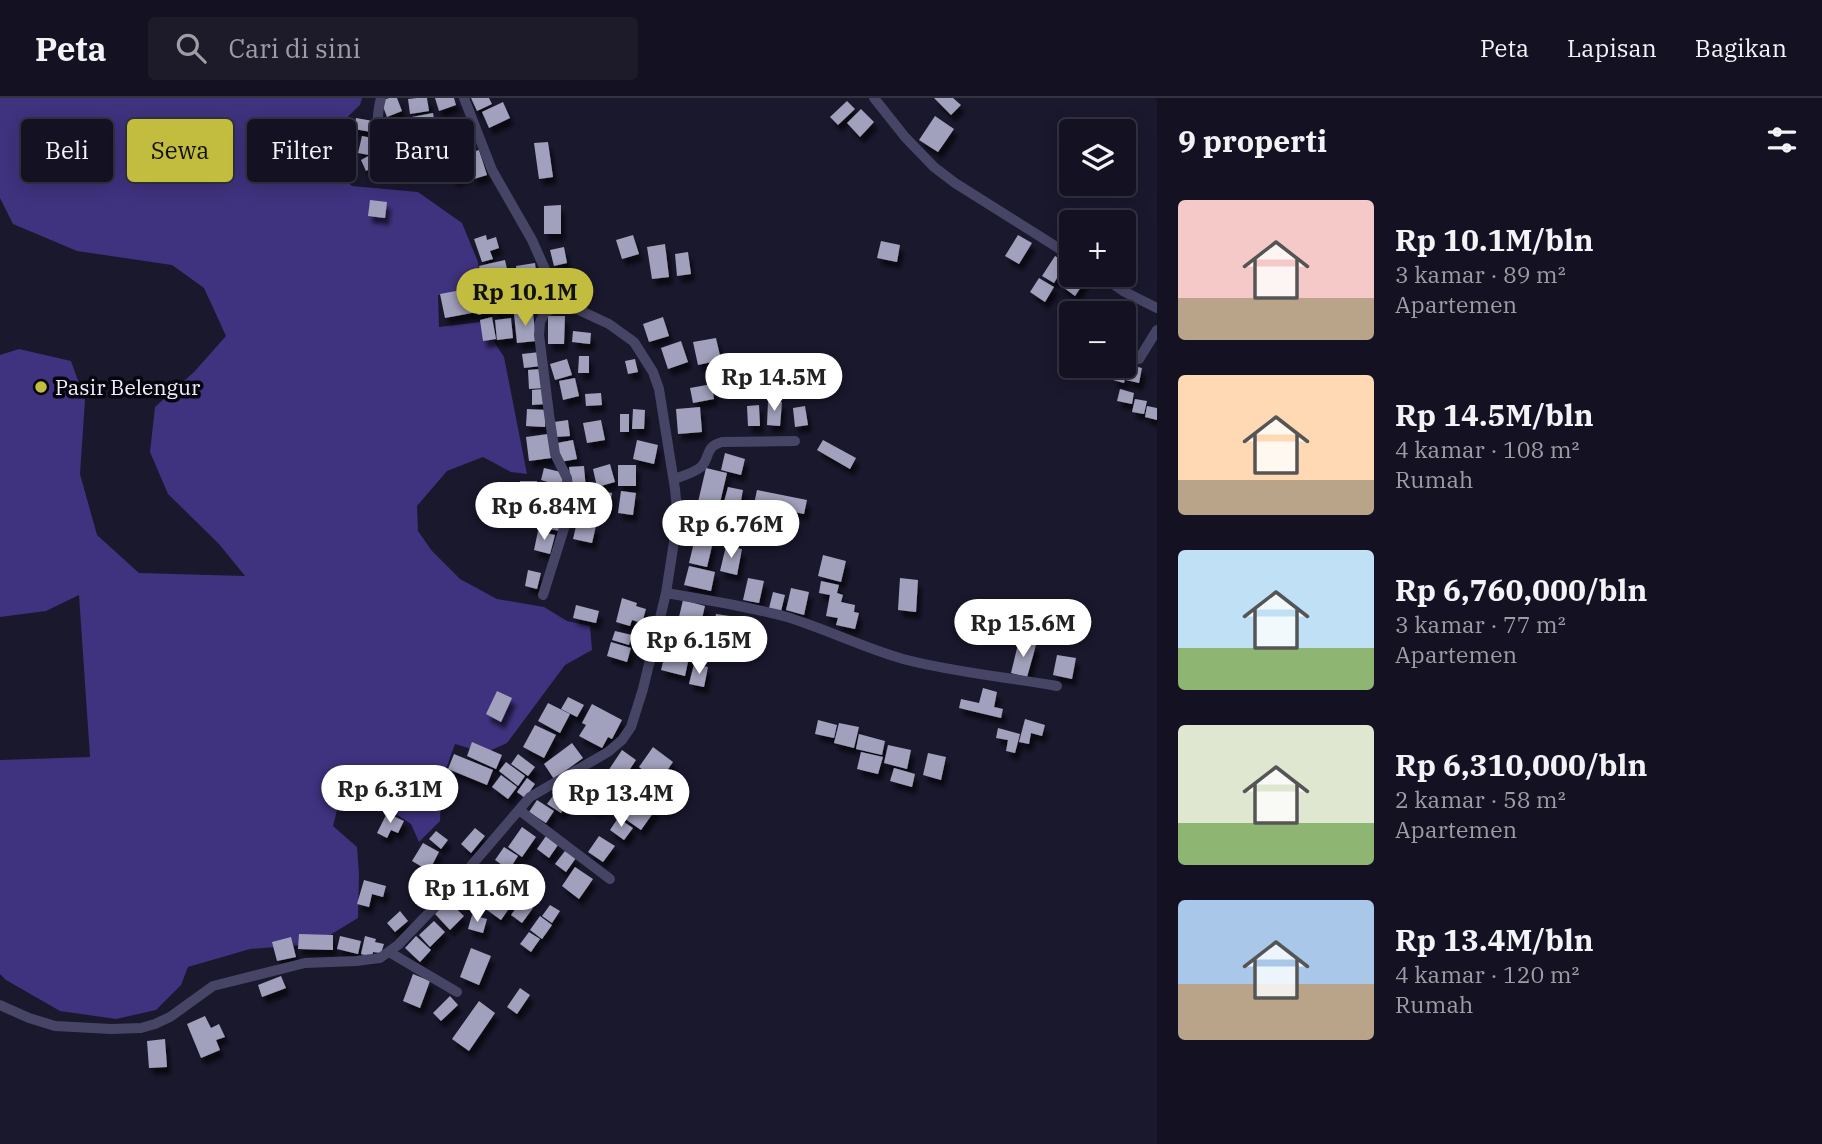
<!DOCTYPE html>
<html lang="id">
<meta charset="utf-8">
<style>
:root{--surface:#141222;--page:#1d1b2a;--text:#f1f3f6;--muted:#9d9ea5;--line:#333240;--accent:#c2bd3f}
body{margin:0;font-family:"IBM Plex Serif",serif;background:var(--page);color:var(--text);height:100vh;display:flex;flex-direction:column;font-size:26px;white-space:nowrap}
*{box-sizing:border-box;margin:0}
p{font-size:23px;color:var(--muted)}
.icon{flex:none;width:38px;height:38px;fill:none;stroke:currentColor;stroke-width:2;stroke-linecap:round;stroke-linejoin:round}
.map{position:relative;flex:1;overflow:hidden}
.details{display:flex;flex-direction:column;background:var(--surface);width:665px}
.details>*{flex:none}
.guide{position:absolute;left:21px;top:21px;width:665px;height:63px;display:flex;gap:14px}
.fabs{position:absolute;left:1059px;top:21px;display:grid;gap:14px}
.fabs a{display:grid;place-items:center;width:77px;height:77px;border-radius:7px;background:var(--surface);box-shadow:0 4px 18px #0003,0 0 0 2px var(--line);font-size:35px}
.price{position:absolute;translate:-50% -60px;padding:0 16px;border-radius:24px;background:#fff;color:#222;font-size:23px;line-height:46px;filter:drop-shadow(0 2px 4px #0008)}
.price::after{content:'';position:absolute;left:50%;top:42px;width:21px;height:16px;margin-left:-10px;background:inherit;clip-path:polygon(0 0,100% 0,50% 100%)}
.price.active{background:var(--accent);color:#111}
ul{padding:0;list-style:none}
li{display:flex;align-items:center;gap:21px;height:175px;padding:0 21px}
li span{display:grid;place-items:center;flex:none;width:196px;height:140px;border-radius:7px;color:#555}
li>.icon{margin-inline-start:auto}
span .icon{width:84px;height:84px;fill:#fffc;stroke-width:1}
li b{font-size:30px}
h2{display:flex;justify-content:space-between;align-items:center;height:84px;padding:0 21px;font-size:30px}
.tag{padding:0 24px;border-radius:7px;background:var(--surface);box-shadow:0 4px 18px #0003,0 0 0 2px var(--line);font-size:24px;line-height:63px}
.tag.active{background:var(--accent);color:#111}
header{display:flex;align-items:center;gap:42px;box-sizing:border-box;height:98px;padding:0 35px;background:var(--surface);border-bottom:2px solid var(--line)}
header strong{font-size:33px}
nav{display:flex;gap:38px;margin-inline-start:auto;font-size:24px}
.search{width:490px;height:63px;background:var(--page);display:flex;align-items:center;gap:18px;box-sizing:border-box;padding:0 24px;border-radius:7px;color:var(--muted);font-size:26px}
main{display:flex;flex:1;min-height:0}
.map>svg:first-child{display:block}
.forest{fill:#3f327e}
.building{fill:#a2a1bd;filter:url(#shadow)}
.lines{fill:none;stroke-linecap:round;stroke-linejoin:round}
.minor{stroke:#474566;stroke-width:10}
.poi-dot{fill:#c2bd3f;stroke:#06050d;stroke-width:2.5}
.labels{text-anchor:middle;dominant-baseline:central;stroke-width:7;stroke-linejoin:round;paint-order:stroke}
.poi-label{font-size:21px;fill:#eeeefd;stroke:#06050d;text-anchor:start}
</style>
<header>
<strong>Peta</strong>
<div class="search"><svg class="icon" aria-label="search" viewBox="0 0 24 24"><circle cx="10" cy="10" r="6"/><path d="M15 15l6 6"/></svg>Cari di sini</div>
<nav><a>Peta</a><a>Lapisan</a><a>Bagikan</a></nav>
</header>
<main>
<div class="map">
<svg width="1157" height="1046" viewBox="0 0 1157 1046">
<defs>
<filter id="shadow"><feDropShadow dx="4" dy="7" stdDeviation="2" flood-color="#0009"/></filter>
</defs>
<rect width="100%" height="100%" fill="#1a182d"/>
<path class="forest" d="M0,0h362l-2,7 -24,23 -8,37 24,21 66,6 44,31 16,39 3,32 -43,1 1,32 42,-5 23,35 23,117 -16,-2 -28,-15 -36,14 -30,35 1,25 14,20 28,28 37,20 47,8 23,14 23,5 2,24 -27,15 -58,78 -22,10 -30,-9 -13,36 -2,41 -21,21 -8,-18 -27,-18 -30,-10 -15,6 -6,24 24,21 2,27 -1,44 -43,26 -65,5 -62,18 -7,18 -25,25 -40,9 -56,-8 -54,-31 -6,-6v-214l90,-3 -11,-162 -33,16 -46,6v-262l19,-6 52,12 14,39 -5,74 17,61 42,38 106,3 -26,-32 -51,-50 -18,-42 5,-45 39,-35 32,-36 -22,-48 -32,-23 -95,-14 -64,-27 -13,-26z"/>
<path class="building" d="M389,0h8l5,13 -15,6 -6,-16z
M417,0h10l2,13 -19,3 -2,-15z
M435,0h19l2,7 -17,6z
M471,0h18l3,6 -15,7z
M934,0h19l8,7 -10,10z
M847,3l8,8 -17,16 -8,-8z
M503,4l7,16 -21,10 -7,-16z
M861,11l13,13 -14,15 -13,-14z
M433,15l3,18 -20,4 -4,-18z
M935,18l19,13 -16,23 -19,-12z
M356,20l17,3 -2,11 -17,-3z
M397,22l6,19 -16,6 -6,-19z
M458,32l5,21 -17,4 -4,-21z
M362,38l10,2 -3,17 -11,-2z
M428,38l3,14 -15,4 -4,-14z
M403,43l6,18 -15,5 -7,-18z
M548,44l5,35 -14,2 -5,-36z
M479,52l8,25 -13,4 -8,-25z
M374,55l6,10 -14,8 -5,-11z
M463,57l6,20 -16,5 -6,-19z
M370,102l17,2 -2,16 -17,-2z
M561,107v29h-17v-28z
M486,137l1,5 9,-3 3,11 -9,3 3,8 -11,3 -8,-23z
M633,137l6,19 -17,5 -6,-19z
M1018,137l14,8 -13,21 -14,-8z
M881,143l19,4 -3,17 -20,-4z
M665,146l4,33 -17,2 -5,-32z
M564,149l3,16 -13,3 -4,-16z
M688,154l3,22 -14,2 -2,-22z
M1055,158l11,7 -12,20 -12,-7z
M505,162l4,18 -26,6 -4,-18z
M535,165l2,13 -19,3 -2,-13z
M1071,171v6h18l-14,21 -15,-11z
M1039,180l15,9 -9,15 -15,-10z
M527,187l4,23 -37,5 -3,-23z
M487,188l2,12 -13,2 -2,-12z
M472,190l2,14 14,-2 2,12 -12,3 -1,-3 -32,6 -5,-24z
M533,214l3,29 -19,2 -3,-29z
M548,218h17l-1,28h-16z
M492,219l4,22 -13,2 -3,-21z
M663,219l6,19 -20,6 -6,-18z
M511,220l2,20 -16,2 -2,-20z
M573,233l18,2 -1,11 -18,-2z
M716,240l5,22 -23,5 -5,-23z
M681,243l7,21 -20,7 -7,-21z
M540,254l1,14 -17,2 -2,-14z
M579,258h10v17h-11z
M567,261l5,16 -17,5 -5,-16z
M635,261l3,13 -10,2 -3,-13z
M1124,266l4,1 -4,18 -11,-3 4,-14h7z
M1130,267l12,3 -3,15 -13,-3z
M541,271l1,19 -13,1 -1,-19z
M575,280l4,18 -16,4 -4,-19z
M712,286l2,15 -21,4 -3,-15z
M545,291l1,15 -14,1v-15z
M1120,291l14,4 -2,11 -15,-3z
M601,295l1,12 -16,1 -1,-12z
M1135,301l12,2 -3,13 -12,-2z
M768,303l14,1 -2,24 -13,-1z
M759,307l1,21h-12l-1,-20z
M805,308l3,19 -13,2 -2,-19z
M1147,308l10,2v12l-12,-3z
M700,309l2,25 -24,2 -2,-25z
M527,311l19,1 -1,17 -19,-1z
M633,311l12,1 -1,19h-12z
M620,316h9v18h-9z
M568,322l2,16 -14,1 -2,-15z
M601,322l4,20 -18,3 -4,-20z
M548,336l3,24 -22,3 -3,-24z
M573,342l4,19 -17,3 -3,-19z
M637,342l21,5 -4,19 -21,-5z
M823,342l33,18 -6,11 -33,-19z
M725,355l20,6 -4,16 -20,-5z
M610,366l5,18 -18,5 -4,-18z
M618,367h18v21h-18z
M584,368l2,24 -14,2 -3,-25z
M544,370l21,5 -4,13 -20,-6z
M706,370l21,5 -8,34 -21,-5z
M520,383h17v17h-17z
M550,386l18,5 -4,19 -18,-5z
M728,389l15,3 -3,16 -16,-4z
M591,392l21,3 -3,18 -21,-3z
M757,392l50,10 -3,14 -50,-10z
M621,393l15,2 -3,22 -15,-2z
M703,407l27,7 -4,14 -27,-6z
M545,416l17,4 -3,13 -17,-4z
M577,424l19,4 -4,17 -19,-4z
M538,433l17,4 -5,19 -16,-4z
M695,440l18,4 -6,25 -18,-4z
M726,448l16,3 -5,26 -17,-4z
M823,457l23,6 -5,21 -23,-6z
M689,468l26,6 -4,19 -27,-6z
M528,472l13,3 -4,16 -12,-3z
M748,480l16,3 -5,22 -16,-3z
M900,480l18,2 -2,32 -18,-2z
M821,483l18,4 -2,8 6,2 -2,7 14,3 -1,7 5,1 -4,16 -19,-4 2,-7 -12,-2 4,-21 -11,-2z
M791,490l18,4 -5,23 -18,-5z
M773,494l12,3 -4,16 -12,-3z
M622,500l15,5 -1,3 10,3 -4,14 -10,-3 -2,6 -14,-4z
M683,502l22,6 -5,21 -22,-6z
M576,507l23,6 -3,12 -23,-5z
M716,516l14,2 -5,24 -14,-2z
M676,526l27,6 -3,13 -27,-7z
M615,533l17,4 -3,10 -17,-5z
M669,540l23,5 -7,33 -24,-6z
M1019,542l17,5 -9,32 -16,-4z
M611,544l20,6 -4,14 -20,-6z
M1057,557l19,3 -4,21 -19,-4z
M694,566l14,3 -4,20 -15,-3z
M983,590l14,4 -3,15 9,2 -2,9 -42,-10 2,-9 18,4z
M497,593l15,7 -11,24 -15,-8z
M568,599l16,8 -7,12 -16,-8z
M548,605l22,11 -10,19 -22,-12z
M592,606l30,16 -10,19 -4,-2 -6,11 -23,-12 7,-11 -4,-2z
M1025,621l20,6 -3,11 -11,-3 -2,11 -10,-2z
M818,622l19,5 -3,13 -19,-4z
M839,625l20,4 -5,21 -20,-5z
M535,627l21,10 -12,23 -21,-11z
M998,630l22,6 -5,19 -9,-2 2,-11 -12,-2z
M859,636l26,7 -3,14 -26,-6z
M472,644l30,13 -6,14 -29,-13z
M572,645l11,15 -29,21 -10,-15z
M888,647l23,5 -4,19 -23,-6z
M653,649l20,15 -14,20 -20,-15z
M622,652l14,10 -14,21 -14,-10z
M861,654l22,5 -5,17 -21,-5z
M928,655l18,4 -5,23 -18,-5z
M454,656l39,16 -6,15 -39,-16z
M518,656l17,13 -7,9 -17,-12z
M506,664l19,14 -7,10 -19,-15z
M894,670l21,6 -3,13 -22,-6z
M642,673l16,12 -11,15 -16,-11z
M608,676l15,11 -9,14 -16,-11z
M501,677l16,12 -9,12 -16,-12z
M527,680l8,6 -10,14 -8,-6z
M560,688l13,9 -12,18 -14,-9z
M592,688l17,11 -10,14 -17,-11z
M661,692l12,9 -8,12 -13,-9z
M636,697l20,14 -15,21 -20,-14z
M537,702l17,11 -8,12 -17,-11z
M387,715l17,8 -6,12 -7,-3 -4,8 -10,-5z
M618,720l15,10 -9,12 -14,-10z
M522,729l14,10 -14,20 -14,-10z
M475,730l10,8 -14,17 -10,-9z
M436,733l12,9 -7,9 -12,-10z
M546,738l12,9 -9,13 -12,-9z
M599,738l16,10 -12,16 -15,-10z
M423,745l16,9 -10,19 -17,-10z
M504,749l14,9 -9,14 -14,-10z
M565,753l11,7 -10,14 -11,-8z
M525,768l11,8 -7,10 -11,-8z
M575,769l18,12 -14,20 -17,-13z
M364,782l22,6 -3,11 -11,-3 -3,13 -12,-3z
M505,787l14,9 -18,26 -14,-10z
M522,802l11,8 -11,15 -11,-8z
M448,803l16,15 -14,14 -15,-16z
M550,807l10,6 -8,12 -10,-7z
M400,813l8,10 -13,11 -8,-9z
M472,817l15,4 -4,14 -15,-4z
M540,818l12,9 -10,14 -12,-9z
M434,823l11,11 -15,15 -11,-12z
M529,834l11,7 -9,13 -11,-8z
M299,836l34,1v15l-35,-1z
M340,838l21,5 -3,13 -21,-5z
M365,838l11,3 -1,3 9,2 -3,9 -8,-1 -1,5 -11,-3z
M416,838l15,14 -11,12 -15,-14z
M291,839l5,20 -19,4 -5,-19z
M471,850l20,8 -12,29 -19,-8z
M413,876l17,7 -10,27 -17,-7z
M281,878l5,12 -24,9 -4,-12z
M520,890l10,7 -13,19 -10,-7z
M450,898l8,9 -17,16 -8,-8z
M479,903l16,12 -26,38 -17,-12z
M205,918l6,12 8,-4 6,13 -9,3 4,10 -19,8 -14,-34z
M165,941l2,28 -18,1 -2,-27z"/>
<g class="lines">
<path class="minor" d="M381,0c-7,26 -2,51 2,76
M874,0l31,39 29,30 21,16 116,73
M1100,177l23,16 34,17
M1139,261l18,-29
M674,381c8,-3 20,-6 27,-12 10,-10 3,-20 21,-25l73,-1
M666,495c41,7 81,13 121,24 39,12 77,31 116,42 49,13 103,18 154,27
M543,497l23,-73 4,-20 -3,-24 -12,-24 -6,-40 -10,-79 1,-13 5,-10 21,-8
M519,712l91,69
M389,854l68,40
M0,907l29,13 26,8 56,3 30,-1 14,-4 15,-7 43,-31 92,-23 51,-2 24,-3 18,-13 48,-50 84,-98 78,-45 14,-12 9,-13 12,-38 23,-96 10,-64 1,-20 -2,-20 -16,-100 -6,-17 -19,-30 -25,-18 -43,-20 -10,-10 -24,-54 -40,-70 -28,-72"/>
</g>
<circle class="poi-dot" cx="41" cy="289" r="7"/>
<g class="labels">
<g class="poi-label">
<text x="55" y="289">Pasir Belengur</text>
</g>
</g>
</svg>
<div class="fabs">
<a><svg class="icon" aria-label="layers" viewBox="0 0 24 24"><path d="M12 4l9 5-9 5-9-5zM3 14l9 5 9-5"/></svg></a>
<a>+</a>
<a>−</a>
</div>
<b class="price active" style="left:525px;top:230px">Rp 10.1M</b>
<b class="price" style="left:774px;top:315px">Rp 14.5M</b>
<b class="price" style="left:544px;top:444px">Rp 6.84M</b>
<b class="price" style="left:731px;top:462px">Rp 6.76M</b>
<b class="price" style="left:1023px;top:561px">Rp 15.6M</b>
<b class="price" style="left:699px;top:578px">Rp 6.15M</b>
<b class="price" style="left:390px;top:727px">Rp 6.31M</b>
<b class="price" style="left:621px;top:731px">Rp 13.4M</b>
<b class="price" style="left:477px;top:826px">Rp 11.6M</b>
<div class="guide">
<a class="tag">Beli</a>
<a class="tag active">Sewa</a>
<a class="tag">Filter</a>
<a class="tag">Baru</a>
</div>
</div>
<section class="details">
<h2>9 properti<svg class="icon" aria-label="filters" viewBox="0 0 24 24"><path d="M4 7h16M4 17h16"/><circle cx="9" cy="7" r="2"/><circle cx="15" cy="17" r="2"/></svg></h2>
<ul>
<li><span style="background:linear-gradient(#f6c9c9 70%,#b9a48a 0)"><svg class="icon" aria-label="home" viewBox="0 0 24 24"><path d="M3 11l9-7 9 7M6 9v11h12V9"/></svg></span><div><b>Rp 10.1M/bln</b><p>3 kamar · 89 m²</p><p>Apartemen</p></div></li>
<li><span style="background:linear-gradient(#ffd9b3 75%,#b9a48a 0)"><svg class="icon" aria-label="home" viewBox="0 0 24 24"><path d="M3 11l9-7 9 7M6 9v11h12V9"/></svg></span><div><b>Rp 14.5M/bln</b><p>4 kamar · 108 m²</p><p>Rumah</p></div></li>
<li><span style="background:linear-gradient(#bfe0f5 70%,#8fb573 0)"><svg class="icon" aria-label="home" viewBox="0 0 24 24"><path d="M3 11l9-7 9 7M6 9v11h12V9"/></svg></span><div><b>Rp 6,760,000/bln</b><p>3 kamar · 77 m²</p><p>Apartemen</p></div></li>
<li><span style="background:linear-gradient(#dfe7d0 70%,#8fb573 0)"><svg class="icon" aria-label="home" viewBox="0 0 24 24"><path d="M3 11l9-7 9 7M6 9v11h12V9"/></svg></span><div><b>Rp 6,310,000/bln</b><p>2 kamar · 58 m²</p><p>Apartemen</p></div></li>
<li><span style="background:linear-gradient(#a9c7e8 60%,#b9a48a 0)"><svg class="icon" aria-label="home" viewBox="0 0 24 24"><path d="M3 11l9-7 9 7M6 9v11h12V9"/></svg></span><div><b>Rp 13.4M/bln</b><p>4 kamar · 120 m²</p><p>Rumah</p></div></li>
</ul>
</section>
</main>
